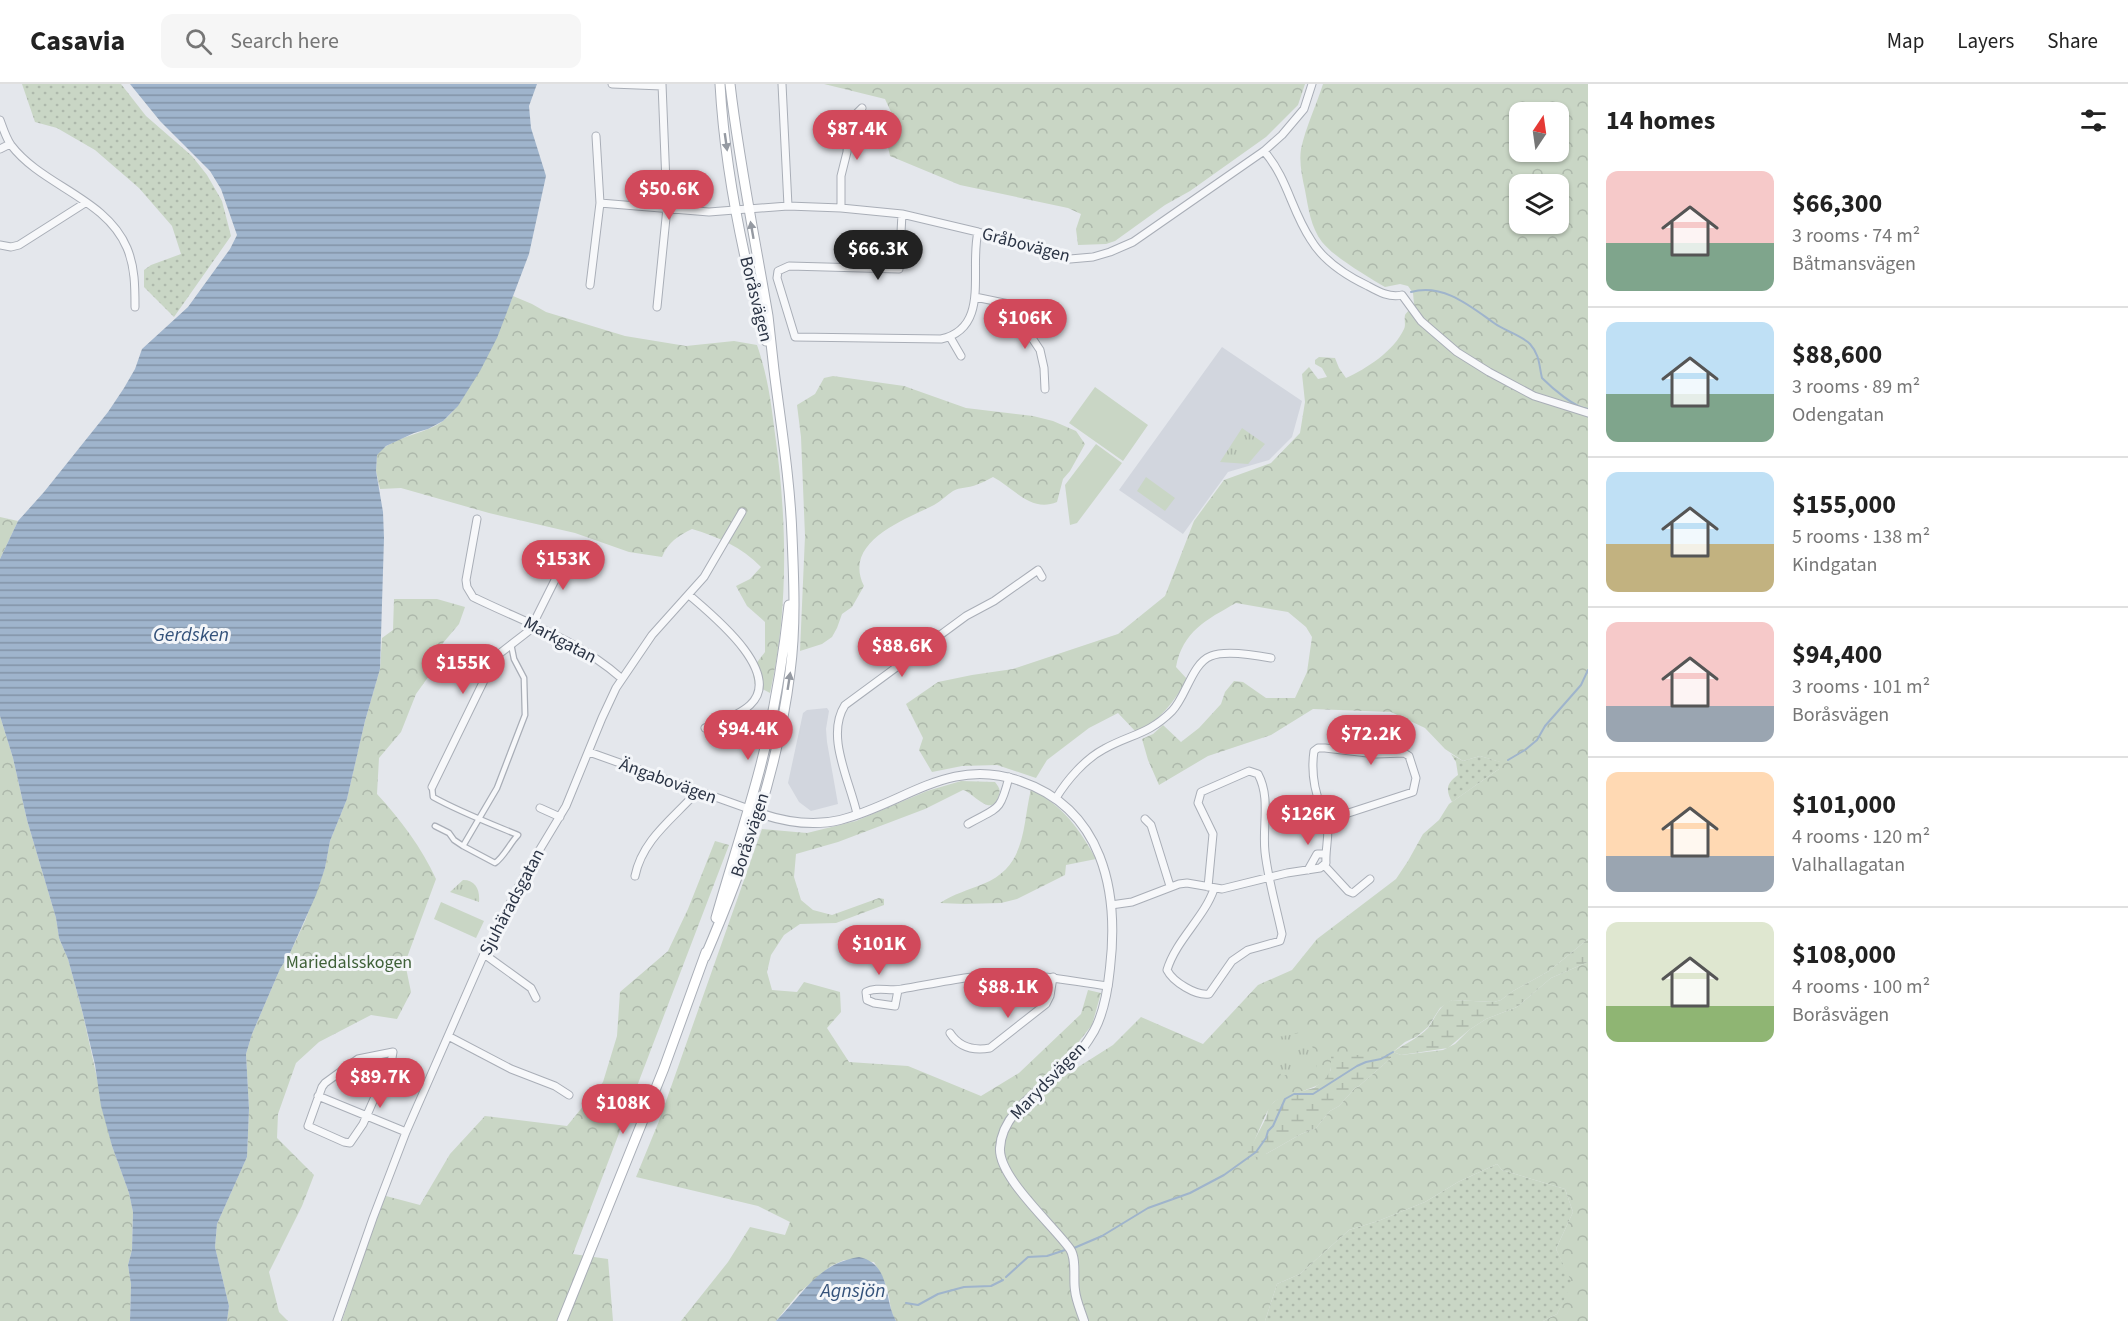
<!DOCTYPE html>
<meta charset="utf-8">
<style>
:root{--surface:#fff;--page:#f6f6f6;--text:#222;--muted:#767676;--line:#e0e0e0;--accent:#d1495b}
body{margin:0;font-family:"Source Sans 3",sans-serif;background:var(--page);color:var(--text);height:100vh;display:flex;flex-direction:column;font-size:22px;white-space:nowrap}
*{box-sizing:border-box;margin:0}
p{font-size:20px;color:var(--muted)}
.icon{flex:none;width:33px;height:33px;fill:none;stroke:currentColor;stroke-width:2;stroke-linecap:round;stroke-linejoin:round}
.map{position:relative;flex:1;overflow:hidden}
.panel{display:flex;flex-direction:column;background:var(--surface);width:540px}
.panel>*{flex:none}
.needle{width:39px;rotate:13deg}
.tools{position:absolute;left:1509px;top:18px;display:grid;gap:12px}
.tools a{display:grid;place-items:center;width:60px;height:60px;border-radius:12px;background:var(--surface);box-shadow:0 2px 4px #0004;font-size:30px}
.price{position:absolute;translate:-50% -51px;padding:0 14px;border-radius:21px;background:var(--accent);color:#fff;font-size:20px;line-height:39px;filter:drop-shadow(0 2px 3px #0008)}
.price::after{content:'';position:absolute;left:50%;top:36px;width:18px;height:14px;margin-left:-9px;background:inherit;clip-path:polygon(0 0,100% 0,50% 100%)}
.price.on{background:#222;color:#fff}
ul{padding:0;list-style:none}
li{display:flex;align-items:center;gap:18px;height:150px;padding:0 18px}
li+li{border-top:2px solid var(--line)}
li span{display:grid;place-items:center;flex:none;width:168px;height:120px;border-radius:12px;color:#555}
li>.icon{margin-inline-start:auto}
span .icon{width:72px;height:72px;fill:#fffc;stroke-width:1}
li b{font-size:26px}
h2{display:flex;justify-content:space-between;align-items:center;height:72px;padding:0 18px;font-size:26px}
header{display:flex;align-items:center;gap:36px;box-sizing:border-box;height:84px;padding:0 30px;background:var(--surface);border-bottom:2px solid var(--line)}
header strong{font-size:28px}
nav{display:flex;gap:33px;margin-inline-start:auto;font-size:21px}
.search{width:420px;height:54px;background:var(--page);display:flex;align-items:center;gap:15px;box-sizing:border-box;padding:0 21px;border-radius:12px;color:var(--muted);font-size:22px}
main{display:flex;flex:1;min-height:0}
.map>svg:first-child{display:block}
.built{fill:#d2d6de}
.grass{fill:url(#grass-dots)}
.forest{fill:url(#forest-crowns);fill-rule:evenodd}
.wetland{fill:url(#wetland-marsh)}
.park{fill:url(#park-tufts)}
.pitch{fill:#c9d6c5}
.water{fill:url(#water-rules)}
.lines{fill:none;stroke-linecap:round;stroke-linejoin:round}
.stream{stroke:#9fb4cc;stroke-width:2}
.pedestrian-casing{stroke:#a9aeb7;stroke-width:7}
.minor-casing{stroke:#a9aeb7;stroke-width:9}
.tertiary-casing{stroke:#a9aeb7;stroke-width:10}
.secondary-casing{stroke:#a9aeb7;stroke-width:11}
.pedestrian{stroke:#f7f8fa;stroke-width:4.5}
.minor{stroke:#f7f8fa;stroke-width:7}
.tertiary{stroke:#f7f8fa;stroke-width:8}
.secondary{stroke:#fff;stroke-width:9}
.oneway{fill:#959aa2}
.labels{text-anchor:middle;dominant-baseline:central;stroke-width:6;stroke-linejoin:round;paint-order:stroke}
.street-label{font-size:18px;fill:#2b3445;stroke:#f4f6f9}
.park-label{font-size:18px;fill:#3f6138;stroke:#f4f6f9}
.water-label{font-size:20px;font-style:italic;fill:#34527a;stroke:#f4f6f9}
</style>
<header>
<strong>Casavia</strong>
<div class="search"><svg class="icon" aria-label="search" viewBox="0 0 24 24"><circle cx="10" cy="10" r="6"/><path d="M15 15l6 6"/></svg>Search here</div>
<nav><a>Map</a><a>Layers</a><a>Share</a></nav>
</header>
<main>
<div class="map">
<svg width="1588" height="1237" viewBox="0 0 1588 1237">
<defs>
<pattern id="grass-dots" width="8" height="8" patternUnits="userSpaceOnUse" patternTransform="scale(1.5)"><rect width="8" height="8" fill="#c9d6c5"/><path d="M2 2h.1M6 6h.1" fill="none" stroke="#adb8ab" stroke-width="1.8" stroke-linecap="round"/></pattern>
<pattern id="forest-crowns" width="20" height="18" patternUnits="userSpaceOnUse" patternTransform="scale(1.5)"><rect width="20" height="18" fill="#c9d6c5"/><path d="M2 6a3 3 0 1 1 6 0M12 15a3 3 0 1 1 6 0" fill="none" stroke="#adb8ab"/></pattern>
<pattern id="wetland-marsh" width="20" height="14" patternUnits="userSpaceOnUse" patternTransform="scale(1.5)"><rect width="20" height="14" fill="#c9d6c5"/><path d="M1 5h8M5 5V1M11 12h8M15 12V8" fill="none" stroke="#adb8ab"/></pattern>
<pattern id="park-tufts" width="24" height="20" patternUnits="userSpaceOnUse" patternTransform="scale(1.5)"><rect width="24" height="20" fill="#c9d6c5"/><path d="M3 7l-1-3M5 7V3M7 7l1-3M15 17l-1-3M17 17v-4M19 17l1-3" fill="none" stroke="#adb8ab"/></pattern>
<pattern id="water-rules" width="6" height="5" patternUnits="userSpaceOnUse" patternTransform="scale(1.5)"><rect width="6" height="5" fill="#9fb4cc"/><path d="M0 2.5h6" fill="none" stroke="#8293a7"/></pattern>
</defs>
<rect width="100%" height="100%" fill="#e4e7ec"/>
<path class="built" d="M1222,263l80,54 -10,36 -23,23 -41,12 -45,62 -64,-44z
M827,624l2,3 -3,18 1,13 11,62 -27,7 -12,-9 -11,-19 15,-70 4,-3z"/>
<path class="grass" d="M22,0h99l25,32 46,40 15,19 15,26 9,35 -57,81 -30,-30v-17l7,-5 30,-11 -9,-28 -33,-38 -44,-38 -38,-22 -22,-6z
M1451,670l12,7 17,-5 21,6 -2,7 -47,33c-7,-13 -5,-19 6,-27l-2,-13z
M1497,1080l5,6 63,19 8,23 -17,37 17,34 -16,31 -14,7h-278l12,-37 23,-10 49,-44 29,-9 47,-19 33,-20z"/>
<path class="forest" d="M824,0h481l-7,21 -32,32 -76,54 -25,14 -50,36 -9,3 -28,1 -2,-16 5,-15 -13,-6 -108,-23 -70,-29 -5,-22 6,-22 -6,-13z
M1323,0h265v855l-39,32 -36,20 -12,9 -7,2 -42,-2 -12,8 -12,19 -12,10 -11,5 -12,10 8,3 42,-5 12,-6 14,-14 17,-11 31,-12 34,-29 37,-16v359h-45l14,-7 15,-31 -16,-34 17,-37 -8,-23 -63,-19 -5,-6 -39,18 -33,20 -47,19 -29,9 -49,44 -23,10 -12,37h-369c-7,-11 -5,-20 -9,-32 -3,-10 -8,-18 -13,-27l-30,-2 -13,6 -32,27 -23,28h-95l47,-59 22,-35 35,8 5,-13 -32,-16 -122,-29 23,-56 103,-292 45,4 49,-12 71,-30 34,-10 34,1c3,4 6,7 4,13 -7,25 -26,-3 -36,-5l-38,19 -87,33 -42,12 -2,23 7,23 12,10 19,5 47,-17 5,1v6l-48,18 -36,1 -16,11 -13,20 -4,17 5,18 25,2 7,-10 36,10 1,20 -14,16 22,34 59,4 73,30 38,-23 62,-59 7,-24 13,3 -9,32 -35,44 7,7 49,-31 28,-28 62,27 55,-59 34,-15 25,-31 79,-60 12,-18 15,-27 16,-14 10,-16 50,-35 1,-7 -20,-6 -17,5 -18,-12 -20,-21 -34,-16 -78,-3 -42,26 -63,21 -49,29 -11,-25 -6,-21 11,-5 10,-9 18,17 18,-14 22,-24 4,-12 9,-11 9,1 23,16h29l12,-26 5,-35 -6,-10 -18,-15 -52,-9c-30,17 -53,28 -60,64l11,12c-13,23 -27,42 -51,53l-18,-19 -29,15 -42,32 -11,18 -39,-13 -35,1 -30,6 -13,-22 4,-12 -17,-34 32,-22 34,-7 41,-6 105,-35 47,-38 29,-75 30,-41 47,-17 29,-30 5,-31 -3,-28 7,-7 9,12 9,-2 -5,-9 -7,-4v-4l4,-3 16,1 4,10 7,10c20,-9 48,-27 58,-49 2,-4 0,-9 1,-14 2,-3 7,-8 9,-11l-1,-11 -5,-7 -8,-2 -15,3c-17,-10 -51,-30 -63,-45 -11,-14 -14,-35 -17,-52 -3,-13 -6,-28 -4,-41 5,-23 15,-43 22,-65zM1520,28h38v40h-38zM1520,100h38v40h-38zM1361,971l30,3 -32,28 -4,2 -16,18 -9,5 -14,17 -15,6 -35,20 -13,-10c4,-8 15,-38 21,-42 14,-11 58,-11 57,-36z
M513,212l19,8 14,8 79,24 61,10 48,-5 23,4c11,32 14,57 18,89 12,85 14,176 -5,259l-15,-8 -3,-16 13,-17v-30l-18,-16 -11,-20 14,-7 11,-12c-19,-20 -43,-30 -69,-38 -14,7 -24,13 -30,28l-33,-5 -54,-19 -86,-20 -88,-25 -21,1 -4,-18 1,-17c18,-19 45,-18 66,-33 11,-9 18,-20 25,-33 19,-30 32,-59 45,-92z
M833,292l71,10 62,22 67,8 20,5 23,10 9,13 -15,27 -7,8 -6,23c-26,11 -43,-14 -64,-25 -6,3 -11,6 -17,8 -8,3 -16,2 -23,6 -6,4 -12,10 -19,14 -30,15 -92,37 -70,81l-12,21 -10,7 -5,14 -5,9 -10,7 -22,7 5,-115 -4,-99 -4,-32 18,-11 9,-16z
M0,433l18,4 -18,38z
M394,515h43l28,8 -6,17 -16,19 -12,30 -15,21 -15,38 -22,26 -2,36c23,25 45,54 59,85l-31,84 6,29 -14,27 -26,-4 -52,27 -23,21 -18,51 -1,24 37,37 -12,31 -33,66 10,40 9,9h-61l2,-15 -14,-59 2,-23 30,-67 2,-48 -3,-55 6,-20 28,-65 10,-16 15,-32 20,-53 5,-27 17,-42 18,-78 15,-52 2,-31 11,-8z
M0,632l13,42 14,62 29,98 3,20 9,21 14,51 30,136 17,47 4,19 -1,38 -4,15 3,19 -1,37h-130z
M1031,705c32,17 48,39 65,70l-30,6 -1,10 -48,24 -16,4 -37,1 -24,-1c14,-9 28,-13 43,-19 44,-18 39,-57 48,-95z
M715,757l14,4 -156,409 35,5 5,62h-271l34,-103 10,-22 34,9 30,-51 35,-38 82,10 36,-44 14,-46 3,-44 48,-41 20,-42z"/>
<path class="wetland" d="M1588,855v23l-37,16 -34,29 -31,12 -17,11 -21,18 -47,7 -8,-3c10,-7 27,-15 35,-24 8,-11 11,-23 24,-28l42,2 7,-2 12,-9 36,-20z
M1378,966l13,6v2l-32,28 -4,2 -16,18 -9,5 -14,17 -15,6 -35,20 -8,3 -12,-1 20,-38 3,-12 11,-9 34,-9 11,-9 6,-9v-15h30z"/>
<path class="park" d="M1242,344l23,16 -17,20 -28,-2z
M463,796c13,0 17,10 16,22l-29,-10z
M1309,947l8,37 -36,8 -8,-38z"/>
<path class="pitch" d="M1095,303l53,38 -25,36 -54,-38z
M1096,360l26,19 -45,60 -7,2 -5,-40z
M1146,393l29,21 -10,13 -28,-20z
M441,818l43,19 -8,17 -42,-19z"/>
<path class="water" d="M130,0h407l-8,22 2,22 15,48 -17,78 -32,84 -17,33 -22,35 -15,15 -15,8 -14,4 -28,13 -9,9 -1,16 7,41 1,26 -4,131 -15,52 -18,78 -17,42 -5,27 -9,27 -26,58 -10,16 -28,65 -6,20 3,55 -2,48 -30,67 -2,23 14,59 -2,15h-97l1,-37 -3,-19 4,-15 1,-38 -4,-19 -17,-47 -11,-40 -6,-41 -13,-55 -14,-51 -9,-21 -3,-20 -29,-98 -14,-62 -13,-42v-157l18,-38 26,-29 64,-80 16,-24 11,-19 7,-20 46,-42 42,-58 7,-14 -16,-46 -11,-18 -50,-50z
M859,1173c33,7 24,42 37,64h-120c28,-27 40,-57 83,-64z"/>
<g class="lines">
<path class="stream" d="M1411,208c32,-9 59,14 83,31 11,8 27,12 36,21 10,11 9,22 12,34 10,10 33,30 46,31
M1508,676l17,-10 12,-10 8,-14 36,-41 7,-15
M1074,1164l28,-12 46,-28 42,-15 34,-18 32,-23 10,-14 2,-7 5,-5 12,-27 9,-5h19l44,-28 9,-4 15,-3 12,-7
M1006,1193l22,-20 19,-1 21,-7
M906,1219l12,2 20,-11 26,-7 27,-1 12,-6"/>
<defs>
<path id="pedestrian" d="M432,703l1,10c27,15 56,26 85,38 -8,8 -14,22 -23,28l-32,-17 34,-58 28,-73 -1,-37 -10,-19 -3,-15
M435,742l14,7 5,7 9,6"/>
<path id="minor" d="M612,0l50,2
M782,0l6,122
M0,36c3,8 6,18 11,25 31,41 95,53 116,103 8,19 8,39 8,59
M0,65l10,-5
M1264,67c24,28 27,59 47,89 12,20 36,36 57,46 11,6 22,12 34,9l19,26 36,31 32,20 45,24 54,17
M600,119l109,9 79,-6 53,2 61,6 76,18 92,27 23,-2 17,-5 23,-10 131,-91 18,-16 22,-26 8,-25
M841,124v-32l6,-24 2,-31 13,-13
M902,130l-3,55 -110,-3 -11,5 -1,7 18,59 146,2c50,-11 28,-70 37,-107
M0,161l11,2 8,-2 66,-42
M590,201l10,-82 -4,-67
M975,213l44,9 8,4 3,25 10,15 4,18 1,21
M657,223l10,-99 -5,-124
M950,253l11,19
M477,435l-11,61 1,7 6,10c51,25 105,43 148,81
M689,511c22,19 96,78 61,110 -12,11 -31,17 -45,23
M589,668l160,57
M432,703l61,-125 6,-8 31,-24 41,-82
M1056,714c11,-18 29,-39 48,-49 27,-15 44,-14 68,-38 14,-14 20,-48 39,-55 15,-6 44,-1 60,2
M540,724l20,9
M857,730c-7,-33 -32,-78 -12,-109l121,-89 28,-15 44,-31 4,7
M1145,735l6,6 19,61
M968,740c30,-17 32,-11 41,-47
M1324,781l24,26 5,2 17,-14
M1308,786l9,-16h7
M635,792c7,-35 36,-56 58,-80l3,-5
M1208,803l5,-53 -15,-31 3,-11 48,-21 9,3c13,24 4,52 7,78 3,27 11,54 17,82l-2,7 -32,9 -16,11 -23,33c-13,2 -36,-12 -42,-24 9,-30 37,-52 47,-81
M1111,821l21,-3 47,-18 8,-1 35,6 65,-16 33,-5 6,-5c-1,-14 4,-29 1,-43 -1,-4 -4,-8 -6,-13 -7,-18 -10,-36 -7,-56l4,-3h7l51,6 28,-1 5,3 7,22 -3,14 -86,28
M484,870l47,34 5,10
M898,906l-3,16 -21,-3 -7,-3 -1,-8c12,-6 24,0 36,-3 35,-6 74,-15 110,-15 32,1 64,8 96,12
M950,949c9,14 23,18 40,15l56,-44 4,-8 3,-19
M448,952l63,33 44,17 14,9
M393,968l-1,6 -29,66 -13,19 -6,-1 -36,-16 14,-39 3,-4 33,-24z
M318,1012l88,36
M337,1237l36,-103 33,-86 78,-178 41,-80 41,-68 36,-88 14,-30 36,-53 52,-58 38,-65"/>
<path id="tertiary" d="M753,727c27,10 58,16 87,9 64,-16 109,-64 180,-39 83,28 99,110 90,187 -2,20 -6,45 -16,63 -7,12 -15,23 -25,33 -24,24 -67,46 -69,84 -2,29 53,77 70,101 7,10 3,30 5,41 1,11 6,21 9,31"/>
<path id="secondary" d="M720,0c5,87 23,174 46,257
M716,834c14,-50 31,-100 44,-150 14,-54 23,-108 29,-163
M705,873c39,-91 73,-186 85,-285 6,-45 4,-90 2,-136 -2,-56 -11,-110 -18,-166 -2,-18 -4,-36 -6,-54 -13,-77 -29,-154 -38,-232
M562,1237l102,-253 42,-116"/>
</defs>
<use href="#pedestrian" class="pedestrian-casing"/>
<use href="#minor" class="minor-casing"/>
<use href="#tertiary" class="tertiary-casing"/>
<use href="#secondary" class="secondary-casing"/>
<use href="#pedestrian" class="pedestrian"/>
<use href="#minor" class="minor"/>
<use href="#tertiary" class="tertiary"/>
<use href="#secondary" class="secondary"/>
</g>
<defs><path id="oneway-solid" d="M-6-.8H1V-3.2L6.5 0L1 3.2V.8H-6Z" transform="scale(1.5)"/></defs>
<g class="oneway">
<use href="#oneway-solid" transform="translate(726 58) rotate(82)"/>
<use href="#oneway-solid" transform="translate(752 146) rotate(-100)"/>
<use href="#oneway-solid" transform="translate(789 597) rotate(-81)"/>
</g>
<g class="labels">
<g class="street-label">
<text transform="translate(1026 161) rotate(15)">Gråbovägen</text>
<text transform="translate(756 215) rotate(76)">Boråsvägen</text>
<text transform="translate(560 556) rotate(28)">Markgatan</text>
<text transform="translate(668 697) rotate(20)">Ängabovägen</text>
<text transform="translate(750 751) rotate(-72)">Boråsvägen</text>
<text transform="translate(512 818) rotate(-62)">Sjuhäradsgatan</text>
<text transform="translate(1048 997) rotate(-46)">Marydsvägen</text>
</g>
<g class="park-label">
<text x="349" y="878">Mariedalsskogen</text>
</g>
<g class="water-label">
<text x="191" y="551">Gerdsken</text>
<text x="853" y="1207">Agnsjön</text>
</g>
</g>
</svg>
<div class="tools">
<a><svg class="needle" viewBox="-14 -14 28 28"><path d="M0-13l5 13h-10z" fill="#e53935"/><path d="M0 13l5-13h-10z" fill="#767676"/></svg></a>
<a><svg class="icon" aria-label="layers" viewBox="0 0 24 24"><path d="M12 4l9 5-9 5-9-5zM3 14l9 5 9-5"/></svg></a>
</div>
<b class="price" style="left:857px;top:77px">$87.4K</b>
<b class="price" style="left:669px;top:137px">$50.6K</b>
<b class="price on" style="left:878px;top:197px">$66.3K</b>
<b class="price" style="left:1025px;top:266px">$106K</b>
<b class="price" style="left:563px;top:507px">$153K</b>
<b class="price" style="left:902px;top:594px">$88.6K</b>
<b class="price" style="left:463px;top:611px">$155K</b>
<b class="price" style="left:748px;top:677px">$94.4K</b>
<b class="price" style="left:1371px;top:682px">$72.2K</b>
<b class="price" style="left:1308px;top:762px">$126K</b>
<b class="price" style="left:879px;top:892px">$101K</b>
<b class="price" style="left:1008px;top:935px">$88.1K</b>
<b class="price" style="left:380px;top:1025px">$89.7K</b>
<b class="price" style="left:623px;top:1051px">$108K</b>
</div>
<section class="panel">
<h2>14 homes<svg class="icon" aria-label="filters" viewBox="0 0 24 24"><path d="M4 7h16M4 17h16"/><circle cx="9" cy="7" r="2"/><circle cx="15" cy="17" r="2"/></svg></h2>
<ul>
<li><span style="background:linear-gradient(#f6c9c9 60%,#7fa58c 0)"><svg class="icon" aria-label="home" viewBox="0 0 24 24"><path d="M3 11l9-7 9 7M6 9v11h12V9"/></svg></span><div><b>$66,300</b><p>3 rooms · 74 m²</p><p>Båtmansvägen</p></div></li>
<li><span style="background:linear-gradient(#bfe0f5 60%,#7fa58c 0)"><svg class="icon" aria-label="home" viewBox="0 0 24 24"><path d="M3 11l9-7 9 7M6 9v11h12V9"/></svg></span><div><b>$88,600</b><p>3 rooms · 89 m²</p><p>Odengatan</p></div></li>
<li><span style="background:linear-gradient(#bfe0f5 60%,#c2b280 0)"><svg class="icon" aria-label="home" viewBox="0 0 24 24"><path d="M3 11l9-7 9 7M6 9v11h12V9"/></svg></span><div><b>$155,000</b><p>5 rooms · 138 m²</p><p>Kindgatan</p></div></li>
<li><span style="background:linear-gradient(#f6c9c9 70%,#9aa5b1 0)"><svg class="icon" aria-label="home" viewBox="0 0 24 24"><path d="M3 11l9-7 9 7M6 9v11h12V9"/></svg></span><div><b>$94,400</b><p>3 rooms · 101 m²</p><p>Boråsvägen</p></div></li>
<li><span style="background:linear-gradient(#ffd9b3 70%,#9aa5b1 0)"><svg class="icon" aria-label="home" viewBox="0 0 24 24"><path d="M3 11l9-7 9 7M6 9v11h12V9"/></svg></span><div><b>$101,000</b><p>4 rooms · 120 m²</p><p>Valhallagatan</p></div></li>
<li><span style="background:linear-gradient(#dfe7d0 70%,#8fb573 0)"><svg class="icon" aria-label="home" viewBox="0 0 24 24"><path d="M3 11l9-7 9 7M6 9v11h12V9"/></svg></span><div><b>$108,000</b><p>4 rooms · 100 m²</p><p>Boråsvägen</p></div></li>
</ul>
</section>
</main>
